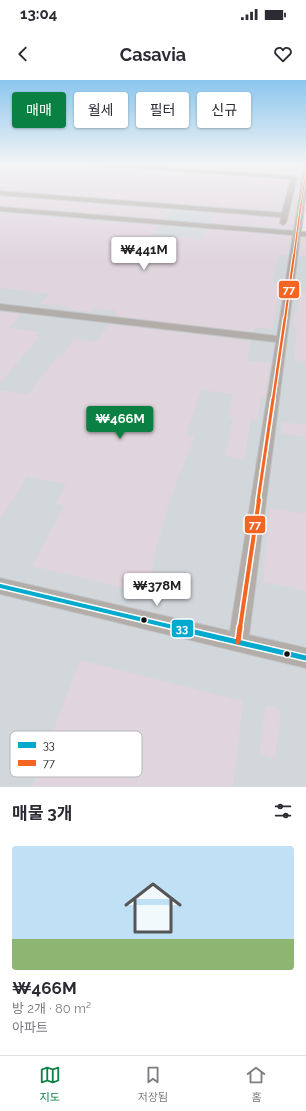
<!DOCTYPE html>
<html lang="ko">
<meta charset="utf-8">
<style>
:root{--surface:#fff;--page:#f7f7f7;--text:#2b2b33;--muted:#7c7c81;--line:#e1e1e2;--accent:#0b8043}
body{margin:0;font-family:Raleway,"Noto Sans KR",sans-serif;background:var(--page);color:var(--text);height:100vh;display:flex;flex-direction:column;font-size:15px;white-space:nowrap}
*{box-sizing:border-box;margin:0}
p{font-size:13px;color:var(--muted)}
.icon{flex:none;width:22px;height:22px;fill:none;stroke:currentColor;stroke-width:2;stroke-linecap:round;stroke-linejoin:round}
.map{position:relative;height:707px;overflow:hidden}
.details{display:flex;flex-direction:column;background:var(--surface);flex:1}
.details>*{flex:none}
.banner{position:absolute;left:12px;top:12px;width:282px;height:36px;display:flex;gap:8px}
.price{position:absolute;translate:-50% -34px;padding:0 9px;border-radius:4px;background:#fff;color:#222;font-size:13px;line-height:26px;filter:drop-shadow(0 1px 2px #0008)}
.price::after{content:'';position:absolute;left:50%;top:24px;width:12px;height:9px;margin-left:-6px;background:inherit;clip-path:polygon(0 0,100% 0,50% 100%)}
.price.active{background:var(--accent);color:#fff}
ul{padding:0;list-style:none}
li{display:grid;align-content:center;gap:8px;height:212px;padding:0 12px}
li span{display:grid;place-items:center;height:124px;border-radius:4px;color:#555}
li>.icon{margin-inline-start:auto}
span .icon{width:72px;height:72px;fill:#fffc;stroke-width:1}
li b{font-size:17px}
h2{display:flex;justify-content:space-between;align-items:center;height:48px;padding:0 12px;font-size:17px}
.chip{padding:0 14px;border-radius:4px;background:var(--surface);box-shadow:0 1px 3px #0004;font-size:14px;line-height:36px}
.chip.active{background:var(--accent);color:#fff}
.status{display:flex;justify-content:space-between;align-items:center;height:28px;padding:0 20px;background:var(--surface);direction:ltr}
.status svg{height:11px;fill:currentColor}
header{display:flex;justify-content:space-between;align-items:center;height:52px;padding:0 12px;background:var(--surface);font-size:18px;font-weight:700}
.dock{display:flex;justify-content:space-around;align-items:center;height:56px;border-top:1px solid var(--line);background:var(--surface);font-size:11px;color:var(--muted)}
.dock a{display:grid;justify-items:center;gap:2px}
.dock .active{color:var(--accent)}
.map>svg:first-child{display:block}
.built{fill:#d2d7dc}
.building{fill:#e0d4dd}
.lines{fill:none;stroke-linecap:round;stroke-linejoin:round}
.minor-casing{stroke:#c3c4c5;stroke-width:2}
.major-casing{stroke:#c3c4c5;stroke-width:2}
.minor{fill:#b2ada8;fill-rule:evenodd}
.major{fill:#aaa5a0;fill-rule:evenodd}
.bus-1-far1-casing{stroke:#fff;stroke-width:7}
.bus-1-casing{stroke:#fff;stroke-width:8}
.bus-2-far6-casing{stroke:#fff;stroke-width:2}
.bus-2-far5-casing{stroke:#fff;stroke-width:3}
.bus-2-far4-casing{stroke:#fff;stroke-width:4}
.bus-2-far3-casing{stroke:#fff;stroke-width:5}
.bus-2-far2-casing{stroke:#fff;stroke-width:6}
.bus-2-far1-casing{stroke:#fff;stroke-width:7}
.bus-2-casing{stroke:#fff;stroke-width:8}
.bus-1-far1{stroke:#00a9ce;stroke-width:4}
.bus-1{stroke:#00a9ce;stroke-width:5}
.bus-2-far6{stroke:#f26522;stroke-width:1}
.bus-2-far5{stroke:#f26522;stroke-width:1.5}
.bus-2-far4{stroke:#f26522;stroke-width:2}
.bus-2-far3{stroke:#f26522;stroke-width:2.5}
.bus-2-far2{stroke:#f26522;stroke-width:3}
.bus-2-far1{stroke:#f26522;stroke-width:4}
.bus-2{stroke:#f26522;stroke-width:5}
.bus-dot{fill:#0d0e0f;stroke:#fff;stroke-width:1.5}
.key{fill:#fff;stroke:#b6b7b7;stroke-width:1}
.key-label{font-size:11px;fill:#0d0e0f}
.line-badge{stroke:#fff;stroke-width:1.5}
.badge-label{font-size:11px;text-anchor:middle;font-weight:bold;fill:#fff}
</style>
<div class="status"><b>13:04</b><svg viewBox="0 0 49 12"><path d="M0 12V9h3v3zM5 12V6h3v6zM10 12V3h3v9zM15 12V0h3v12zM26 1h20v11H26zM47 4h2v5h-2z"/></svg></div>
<header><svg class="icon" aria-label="back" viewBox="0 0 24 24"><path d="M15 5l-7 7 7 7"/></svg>Casavia<svg class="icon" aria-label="heart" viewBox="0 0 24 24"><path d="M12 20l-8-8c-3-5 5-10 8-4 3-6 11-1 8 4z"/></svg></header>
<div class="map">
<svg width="306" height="707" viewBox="0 0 306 707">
<rect width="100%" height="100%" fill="#e6e7e8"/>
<path class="built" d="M0,84h288l18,1 -12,66 -294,-23z
M0,129l306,25v553h-306z"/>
<path class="building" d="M0,84l63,2 1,-2h12l23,3 -2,1 192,12 -8,31 -281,-21z
M179,84h31l68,4 -1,3 18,1v3l-121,-8z
M298,100h2l-7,49 -83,-6 5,-10 64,5v6l5,2 3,-3z
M0,116l171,14 -7,9 -164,-13z
M0,133l159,13 -7,9 50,4 5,-10 84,7 -3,19h-10l-6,28 8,1 -8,45 -18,-2 -1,5 -139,-16 3,-5 -23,-3 -3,4 -23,-3 2,-2 -30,-3 9,-10 -49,-6z
M301,158h5v18h-7z
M299,211h7v71l-12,-2 3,-33h-5l2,-14h3z
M0,232l21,2 -12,14 31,4 -4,4 4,1 -40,46z
M109,244l142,17 -4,20 23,2 -5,36 -4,-1 -4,23 -6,-1 -7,39 -19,-3 8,-38 -5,-1 5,-23 -32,-4 -15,45 9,1 -24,61 -14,47 -7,40 -14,-2 -2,8 -102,-24 32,-60 -9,-2 11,-20 -39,-7 -27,43v-130l28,4 30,-39 4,1 12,-17 23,3z
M283,342l23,3v12l-25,-4z
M270,428l36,6v77l-43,-9z
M80,580l163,41 -10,86h-201z
M266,625l15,5 -6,49 -16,-5z"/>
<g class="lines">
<defs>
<path id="minor" d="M77,84h26l191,12 3,2 -11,45 -3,2 -3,-2 1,-6 -281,-22v-4l282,22 9,-34z
M306,90v21l-5,41h5v4h-6l-51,399 57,13v20l-306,-74v-16l230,53 46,-289 -276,-32v-6l277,32 16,-101 -293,-24v-4l294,24 9,-59z"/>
<path id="major" d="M292,84h14v3z"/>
</defs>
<use href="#minor" class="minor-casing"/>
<use href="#major" class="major-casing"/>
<use href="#minor" class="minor"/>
<use href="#major" class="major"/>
<defs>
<path id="bus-1-far1" d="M0,506l177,42"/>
<path id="bus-1" d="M173,547l133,31"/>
<path id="bus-2-far6" d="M301,125l5,-33"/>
<path id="bus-2-far5" d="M294,176l7,-52"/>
<path id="bus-2-far4" d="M285,239l9,-64"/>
<path id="bus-2-far3" d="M273,320l12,-82"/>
<path id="bus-2-far2" d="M258,421l15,-102"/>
<path id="bus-2-far1" d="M240,548l19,-128"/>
<path id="bus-2" d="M238,562l2,-15"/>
</defs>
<use href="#bus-1-far1" class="bus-1-far1-casing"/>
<use href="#bus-1" class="bus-1-casing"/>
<use href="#bus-2-far6" class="bus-2-far6-casing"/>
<use href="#bus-2-far5" class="bus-2-far5-casing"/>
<use href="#bus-2-far4" class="bus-2-far4-casing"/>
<use href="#bus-2-far3" class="bus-2-far3-casing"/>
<use href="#bus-2-far2" class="bus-2-far2-casing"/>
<use href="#bus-2-far1" class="bus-2-far1-casing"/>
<use href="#bus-2" class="bus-2-casing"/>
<use href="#bus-1-far1" class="bus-1-far1"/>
<use href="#bus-1" class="bus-1"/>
<use href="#bus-2-far6" class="bus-2-far6"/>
<use href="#bus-2-far5" class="bus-2-far5"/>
<use href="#bus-2-far4" class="bus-2-far4"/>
<use href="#bus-2-far3" class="bus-2-far3"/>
<use href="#bus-2-far2" class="bus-2-far2"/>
<use href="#bus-2-far1" class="bus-2-far1"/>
<use href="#bus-2" class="bus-2"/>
</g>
<linearGradient id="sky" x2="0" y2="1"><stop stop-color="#8bc6ee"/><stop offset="0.46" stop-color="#f4f4f5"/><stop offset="1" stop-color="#f4f4f5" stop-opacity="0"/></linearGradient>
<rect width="306" height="183" fill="url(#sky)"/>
<g class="bus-dot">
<circle cx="144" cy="540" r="3.5"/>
<circle cx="287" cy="574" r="3.5"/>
</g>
<rect x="10" y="651" width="132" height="46" rx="6" class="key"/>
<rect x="18" y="662" width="18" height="6" fill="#00a9ce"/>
<rect x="18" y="680" width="18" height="6" fill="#f26522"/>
<g class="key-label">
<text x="43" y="669">33</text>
<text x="43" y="687">77</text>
</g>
<g class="line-badge">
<rect x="278" y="200" width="22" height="19" rx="4" fill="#f26522"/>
<rect x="244" y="435" width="22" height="19" rx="4" fill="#f26522"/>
<rect x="171" y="539" width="23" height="19" rx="4" fill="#00a9ce"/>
</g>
<g class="badge-label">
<text x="289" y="213">77</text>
<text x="255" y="448">77</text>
<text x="182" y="553">33</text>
</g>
</svg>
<b class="price" style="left:144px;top:191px">₩441M</b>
<b class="price active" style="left:120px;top:360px">₩466M</b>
<b class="price" style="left:157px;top:527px">₩378M</b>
<div class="banner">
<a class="chip active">매매</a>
<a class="chip">월세</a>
<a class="chip">필터</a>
<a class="chip">신규</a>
</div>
</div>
<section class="details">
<h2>매물 3개<svg class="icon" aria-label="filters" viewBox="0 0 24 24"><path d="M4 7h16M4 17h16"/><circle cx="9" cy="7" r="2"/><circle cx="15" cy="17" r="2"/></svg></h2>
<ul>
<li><span style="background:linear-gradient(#bfe0f5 75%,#8fb573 0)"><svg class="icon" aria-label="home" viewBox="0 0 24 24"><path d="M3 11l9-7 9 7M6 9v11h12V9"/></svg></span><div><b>₩466M</b><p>방 2개 · 80 m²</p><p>아파트</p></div></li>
</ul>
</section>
<nav class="dock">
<a class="active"><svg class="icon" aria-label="map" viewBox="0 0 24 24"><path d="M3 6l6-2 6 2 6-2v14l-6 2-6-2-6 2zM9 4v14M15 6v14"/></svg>지도</a>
<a><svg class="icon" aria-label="saved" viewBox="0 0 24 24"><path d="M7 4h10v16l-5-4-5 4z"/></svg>저장됨</a>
<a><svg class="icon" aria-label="home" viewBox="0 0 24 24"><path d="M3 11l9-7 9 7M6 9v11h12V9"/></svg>홈</a>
</nav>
